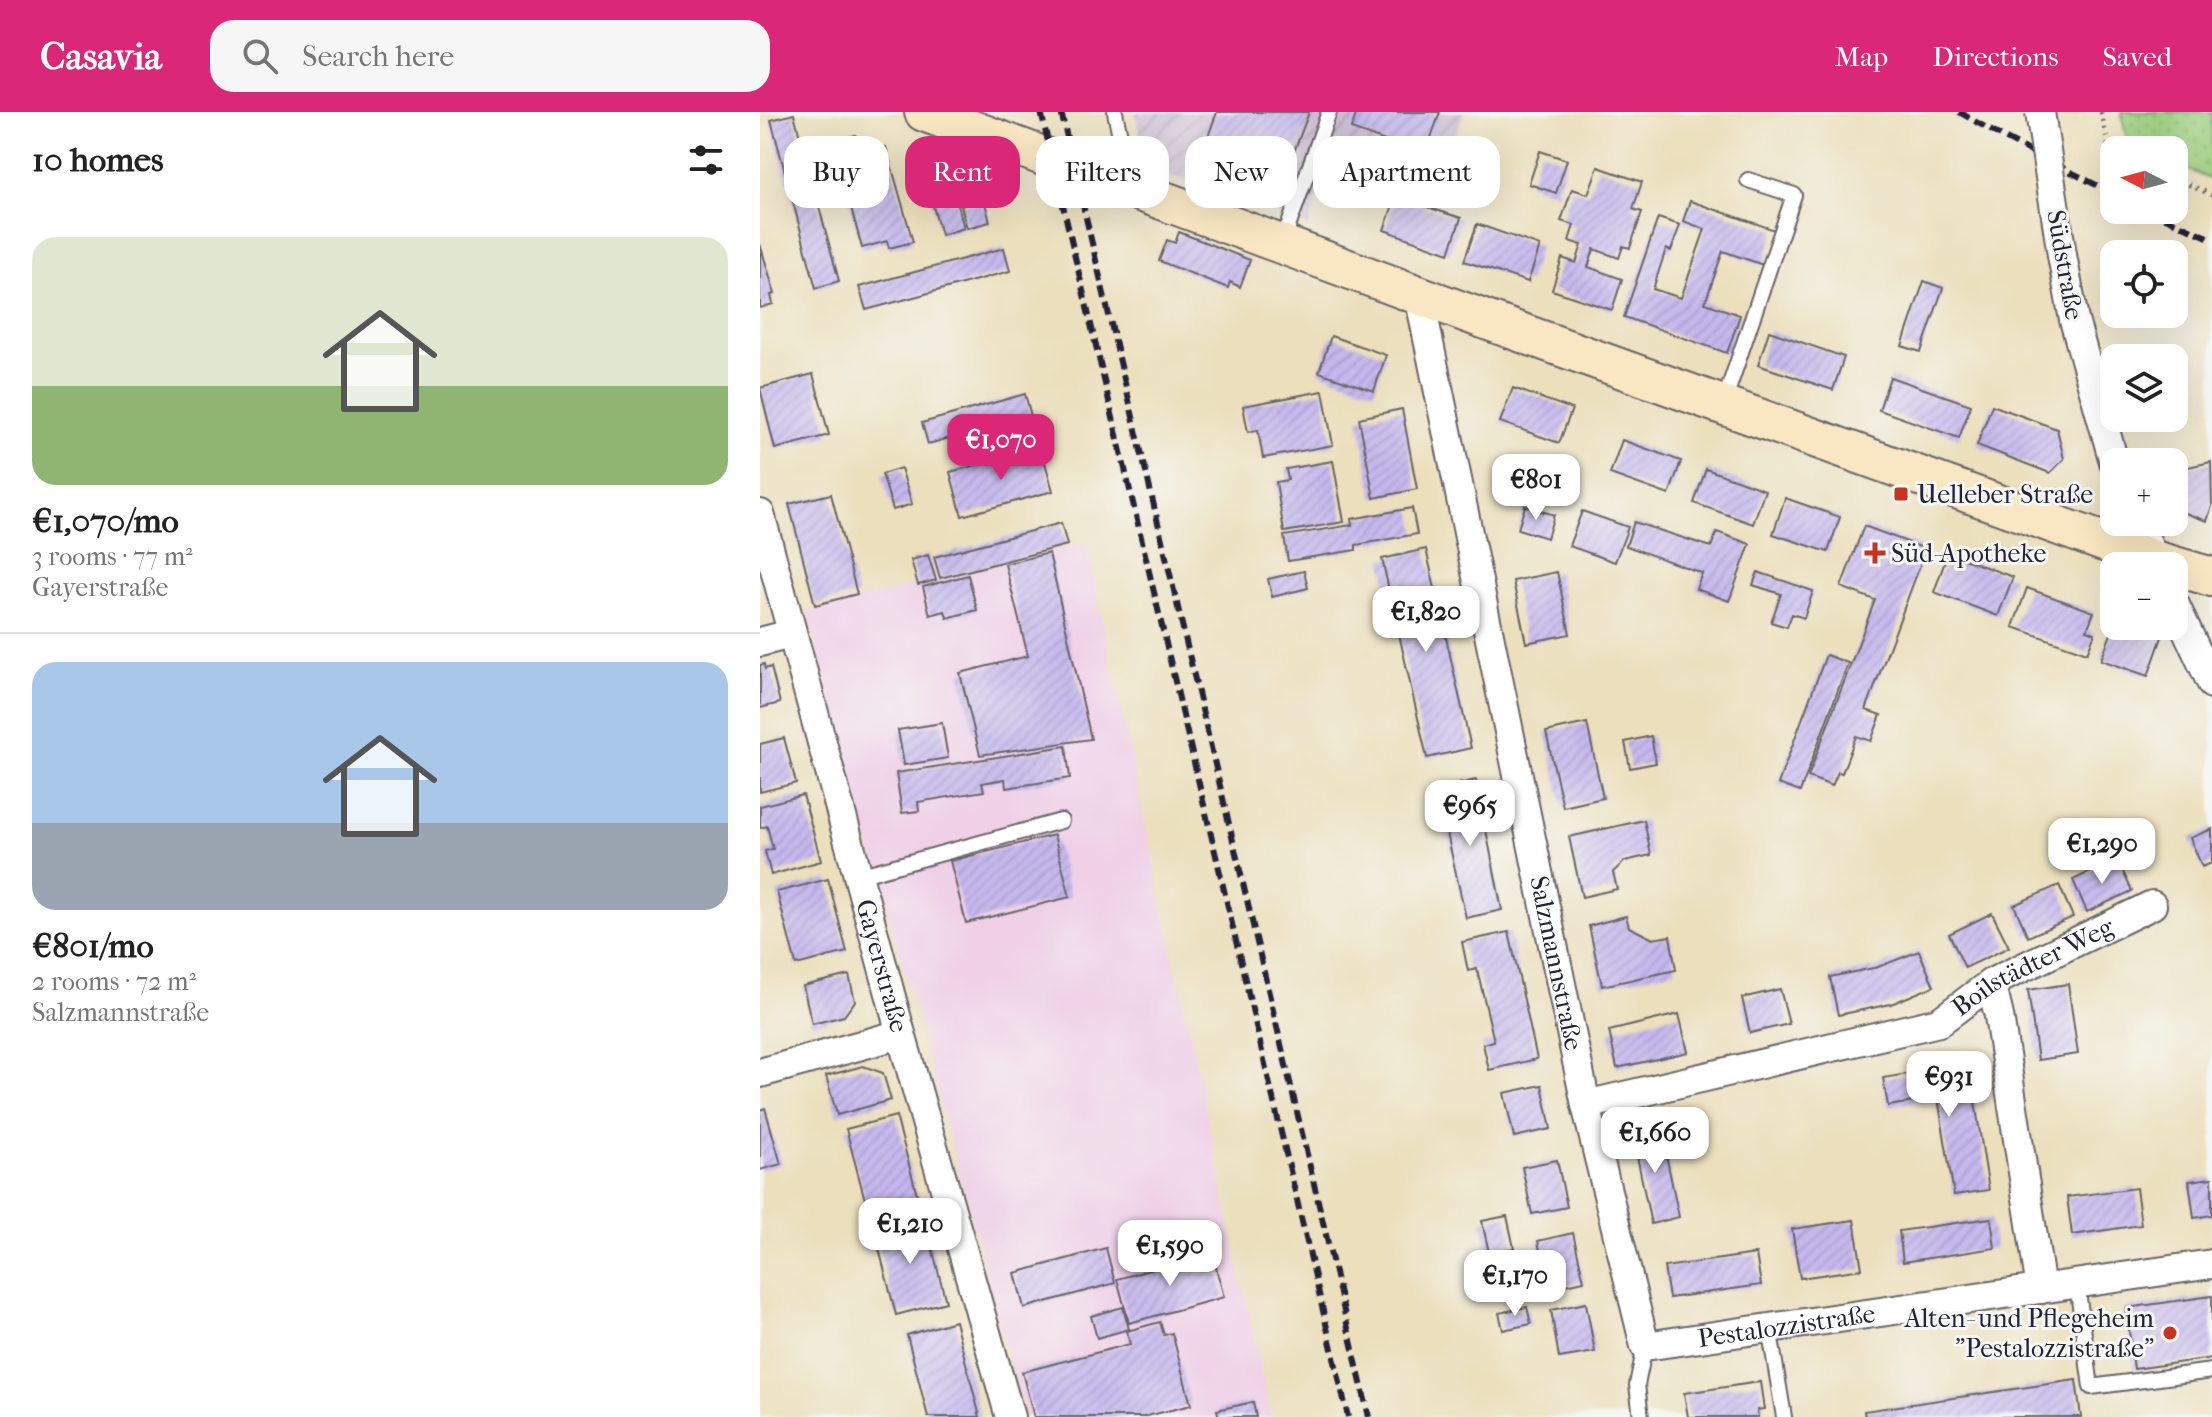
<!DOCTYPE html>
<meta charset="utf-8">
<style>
:root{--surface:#fff;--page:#f6f6f6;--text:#222;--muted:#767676;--line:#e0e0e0;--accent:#db2777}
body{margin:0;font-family:"IM FELL French Canon",serif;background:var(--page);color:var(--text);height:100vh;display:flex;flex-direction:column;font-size:30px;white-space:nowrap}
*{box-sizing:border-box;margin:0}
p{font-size:26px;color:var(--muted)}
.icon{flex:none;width:44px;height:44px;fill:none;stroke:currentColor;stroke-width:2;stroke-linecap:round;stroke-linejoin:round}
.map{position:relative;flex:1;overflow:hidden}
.drawer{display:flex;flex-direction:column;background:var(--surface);width:760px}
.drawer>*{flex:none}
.banner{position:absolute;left:24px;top:24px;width:760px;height:72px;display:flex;gap:16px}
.needle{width:52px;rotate:276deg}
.buttons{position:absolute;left:1340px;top:24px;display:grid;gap:16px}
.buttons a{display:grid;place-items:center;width:88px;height:88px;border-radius:16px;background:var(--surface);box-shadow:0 8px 32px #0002;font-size:40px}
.price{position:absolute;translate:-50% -68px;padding:0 18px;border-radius:16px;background:#fff;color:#222;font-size:26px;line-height:52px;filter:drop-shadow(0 2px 4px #0008)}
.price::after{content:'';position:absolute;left:50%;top:48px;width:24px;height:18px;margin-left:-12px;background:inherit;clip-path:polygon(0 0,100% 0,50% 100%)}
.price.active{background:var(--accent);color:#fff}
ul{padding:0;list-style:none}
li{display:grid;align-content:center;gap:16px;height:424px;padding:0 32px}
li+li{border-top:2px solid var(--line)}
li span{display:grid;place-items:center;height:248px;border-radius:24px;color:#555}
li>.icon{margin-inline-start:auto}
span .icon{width:144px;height:144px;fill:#fffc;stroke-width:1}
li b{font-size:34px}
h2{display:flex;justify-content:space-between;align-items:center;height:96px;padding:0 32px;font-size:34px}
.tag{padding:0 28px;border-radius:24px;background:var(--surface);box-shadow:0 8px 32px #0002;font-size:28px;line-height:72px}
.tag.active{background:var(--accent);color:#fff}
header{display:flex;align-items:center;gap:48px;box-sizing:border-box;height:112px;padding:0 40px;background:var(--accent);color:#fff}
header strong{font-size:38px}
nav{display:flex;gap:44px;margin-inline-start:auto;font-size:28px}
.search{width:560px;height:72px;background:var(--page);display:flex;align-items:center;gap:20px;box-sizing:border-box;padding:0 28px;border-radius:24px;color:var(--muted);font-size:30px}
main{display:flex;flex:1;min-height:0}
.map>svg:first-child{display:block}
.built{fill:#efd0e7}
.industrial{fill:url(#industrial-furrows)}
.grass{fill:url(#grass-dots);stroke:#60785d;stroke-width:2}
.building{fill:url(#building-hatch)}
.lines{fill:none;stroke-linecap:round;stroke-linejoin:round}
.lane-casing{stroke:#686468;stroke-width:18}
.street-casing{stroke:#686468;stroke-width:32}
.secondary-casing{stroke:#686468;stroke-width:42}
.path{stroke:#686468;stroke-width:5;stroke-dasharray:2 6;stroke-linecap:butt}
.lane{stroke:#fff;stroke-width:14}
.street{stroke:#fff;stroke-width:28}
.secondary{stroke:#f9e7c3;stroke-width:38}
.rail{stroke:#22223b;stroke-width:6;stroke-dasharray:12 6;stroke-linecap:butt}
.street-bridge-casing{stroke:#686468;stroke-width:32;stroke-linecap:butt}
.street-bridge{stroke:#fff;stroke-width:28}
.poi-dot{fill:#c8321e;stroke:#f6f6f2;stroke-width:3}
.labels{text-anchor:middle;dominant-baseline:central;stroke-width:6;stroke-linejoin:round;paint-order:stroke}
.street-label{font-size:26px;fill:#22223b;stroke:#f6f6f2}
.poi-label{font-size:26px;fill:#22223b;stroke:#f6f6f2;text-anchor:start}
</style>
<header>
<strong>Casavia</strong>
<div class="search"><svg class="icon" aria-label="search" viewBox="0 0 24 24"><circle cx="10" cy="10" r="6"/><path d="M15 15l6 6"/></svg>Search here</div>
<nav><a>Map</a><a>Directions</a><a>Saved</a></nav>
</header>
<main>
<section class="drawer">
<h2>10 homes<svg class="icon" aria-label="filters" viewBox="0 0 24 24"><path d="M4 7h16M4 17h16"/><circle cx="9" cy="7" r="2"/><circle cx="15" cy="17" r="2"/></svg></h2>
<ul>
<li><span style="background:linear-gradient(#dfe7d0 60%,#8fb573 0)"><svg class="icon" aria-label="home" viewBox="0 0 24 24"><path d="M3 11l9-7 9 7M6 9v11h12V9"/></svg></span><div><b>€1,070/mo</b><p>3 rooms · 77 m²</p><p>Gayerstraße</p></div></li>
<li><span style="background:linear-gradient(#a9c7e8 65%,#9aa5b1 0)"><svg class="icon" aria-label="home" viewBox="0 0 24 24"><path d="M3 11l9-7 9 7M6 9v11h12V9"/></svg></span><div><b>€801/mo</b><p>2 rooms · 72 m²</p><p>Salzmannstraße</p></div></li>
</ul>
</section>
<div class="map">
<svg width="1452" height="1305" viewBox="0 0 1452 1305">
<defs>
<pattern id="industrial-furrows" width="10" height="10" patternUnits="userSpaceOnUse" patternTransform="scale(2)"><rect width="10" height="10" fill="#cdbed3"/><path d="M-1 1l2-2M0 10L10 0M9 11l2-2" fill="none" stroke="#b0a3b6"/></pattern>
<pattern id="grass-dots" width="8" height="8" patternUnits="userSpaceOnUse" patternTransform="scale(2)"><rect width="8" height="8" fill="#9ecf7f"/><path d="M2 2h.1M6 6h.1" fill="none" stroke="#88b16f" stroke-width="1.8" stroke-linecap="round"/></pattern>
<pattern id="building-hatch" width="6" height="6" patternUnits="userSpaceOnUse" patternTransform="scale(2)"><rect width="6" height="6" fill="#c6b8ed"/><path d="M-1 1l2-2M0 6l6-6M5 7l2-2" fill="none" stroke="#aa9ecc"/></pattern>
</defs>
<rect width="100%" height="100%" fill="#f6f6f2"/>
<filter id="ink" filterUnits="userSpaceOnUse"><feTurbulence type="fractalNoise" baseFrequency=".0125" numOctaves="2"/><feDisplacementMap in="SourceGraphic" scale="16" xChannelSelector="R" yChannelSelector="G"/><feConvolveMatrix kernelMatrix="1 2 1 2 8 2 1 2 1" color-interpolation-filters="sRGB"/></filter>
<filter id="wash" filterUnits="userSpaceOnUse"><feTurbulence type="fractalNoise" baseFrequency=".006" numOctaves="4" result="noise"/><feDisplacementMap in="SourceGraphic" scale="32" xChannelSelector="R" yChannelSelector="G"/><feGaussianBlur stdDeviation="1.8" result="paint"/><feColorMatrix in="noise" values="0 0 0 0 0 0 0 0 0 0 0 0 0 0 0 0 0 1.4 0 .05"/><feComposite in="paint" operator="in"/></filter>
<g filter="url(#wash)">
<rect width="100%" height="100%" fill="#ebdfbc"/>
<path class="built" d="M326,431l185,874h-246l-218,-805z"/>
<path class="industrial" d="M375,0h329l-25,69 -103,-37 -28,82 -160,-59z"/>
<path class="grass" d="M1361,0h91v68l-38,-16v-14h-33l-13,-5z"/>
<g id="blocks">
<path class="building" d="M457,0h92l-31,82 -80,-30z
M597,0h83l-15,43 -74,-26z
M34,2l45,167 -23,7 -45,-168z
M96,23l6,19 24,-7 27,95 -24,6 -2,-7 -25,7 -29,-107z
M780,39l27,9 -11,33 -27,-9z
M838,55l44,15 -9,27 9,3 -12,36 -7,-2 -4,12 -25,-9 -6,18 34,12 -10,31 -60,-20 10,-32 14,5 6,-18 -13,-4 5,-16 -13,-4 11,-32 16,5z
M189,59l15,57 -23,7 -16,-58z
M636,85l65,21 -12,35 -65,-23z
M224,87l6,23 -23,6 -6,-22z
M930,89l85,29 -12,35 -40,-14 -18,52 35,12 -13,38 -103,-36 34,-99 22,7 -9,26 -5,-2 -13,40 28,9 24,-69 -22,-8z
M717,112l63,22 -12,36 -64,-21z
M419,120l71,28 -10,27 -10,-5 -2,6 -69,-27 8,-21 8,3z
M0,132l15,50 -4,1 2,9 -13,4z
M244,136l6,23 -144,39 -7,-23z
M1164,169l19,7 -22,64 -19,-6z
M1009,219l75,26 -11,33 -75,-25z
M571,224l55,19 -12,36 -55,-19z
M53,262l16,61 -54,14 -15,-61z
M1130,265l81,28 -12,33 -80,-28z
M753,276l59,21 -13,34 -59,-21z
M563,279l10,54 -70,13 -5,-28 -10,2 -5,-26z
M265,282l6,22 -103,28 -6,-21z
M1232,293l65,24 7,30 -14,14 -73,-28z
M642,297l15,80 -43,9 -15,-80z
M862,328l59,21 -12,34 -59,-21z
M281,336l12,43 -91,25 -12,-44z
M573,349l11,61 -60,10 -8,-50 12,-2 -2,-11z
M1451,350l1,44 -5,15 -33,-12v-39z
M141,356l11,36 -19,6 -11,-36z
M946,357l59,21 -12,34 -59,-21z
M71,382l26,100 -42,11 -26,-101z
M1025,386l55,19 -12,35 -55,-18z
M765,394l29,9 -7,23 -29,-9z
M652,396l5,26 -61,11v5l-68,11 -4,-25 68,-11 -1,-6z
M822,399l46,16 -13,35 -46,-16z
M874,410l77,25 6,-15 33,12 -21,57 -33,-12 6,-16 -76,-27z
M301,411l6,22 -127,33 -6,-21z
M1104,414l62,23 -60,161 15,5 -10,26 -15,-5 -14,37 -4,-1 -6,14 -24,-9 67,-177 -34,-13z
M666,437l45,199 -44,10 -45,-199z
M289,441l42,186 -111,16 -20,-82 68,-17 -23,-92z
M1188,441l65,24 -15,39 -64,-24z
M168,443l8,25 -18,5 -7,-25z
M544,459l4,17 -36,9 -4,-18z
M797,460l13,62 -44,9 -13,-62z
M998,460l55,19 -9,27 -12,-4 -5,13 -16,-5 10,-28 -28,-9z
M208,463l9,35 -30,8 -2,-7 -15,4 -7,-28z
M1267,476l67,24 -7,18 8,3 -8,20 -74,-26z
M1354,514h17l31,11 -14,39 -47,-16z
M1066,543l22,8 -48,129 -22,-8z
M4,552l1,5 6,-2 9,36 -20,5v-43z
M182,611l6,35 -44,7 -6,-35z
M827,611l16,75 -40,9 -17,-75z
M891,624l5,27 -26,5 -5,-26z
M24,626l12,45 -36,9v-48z
M306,634l4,32 -64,10 -1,-9 -23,4 2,8 -66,11 1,9 -17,2 -6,-40z
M716,668l26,130 -36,8 -29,-129z
M43,683l18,66 -50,14 -6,-24 8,-2 -6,-23 -7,2v-22z
M884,708l7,35 -26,6 -12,11 4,17 -35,8 -13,-60z
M1452,717v34l-10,4 -12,-29z
M294,723l16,62 -104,26 -16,-62z
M1357,747l15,32 -45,21 -14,-32z
M68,767l19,73 -51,13 -19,-73z
M1299,773l14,32 -45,20 -14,-32z
M1232,801l17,34 -44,21 -16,-34z
M866,804l3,11 24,12 17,-3 6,34 -74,16 -13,-60z
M749,820l28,127 -48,11 -6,-26 11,-3 -17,-72 -9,2 -6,-29z
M1159,839l15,35 -43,18 -53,11 -8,-38 48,-10z
M89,863l6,26 -11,15 -32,8 -9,-38z
M1308,872l10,70 -40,6 -10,-70z
M1020,877l9,35 -39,9 -8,-35z
M919,902l9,38 -71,16 -8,-37z
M1209,952l20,126 -35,5 -16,-97 -50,8 -5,-28z
M103,954l20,7 8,27 -54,15 -11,-39z
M782,973l9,44 -37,8 -10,-44z
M5,996l16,56 -21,6v-60z
M136,1004l23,86 -50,13 -23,-86z
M900,1014l19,91 -28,7 -19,-92z
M797,1048l10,47 -35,7 -10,-47z
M1452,1066v37l-18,3 -5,-37z
M1376,1076l5,37 -69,10 -5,-38z
M164,1104l22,86 -50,13 -22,-86z
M747,1104l7,32 -25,5 -7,-32z
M1231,1106l4,30 -92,14 -4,-31z
M1094,1108l8,49 -62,9 -8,-49z
M813,1121l11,48 -36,8 -10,-48z
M346,1136l9,35 -91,25 -9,-35z
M452,1141l12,44 -95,26 -12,-44z
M996,1142l5,31 -92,13 -5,-31z
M1452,1184v62l-78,11 -8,-61z
M826,1191l9,49 -36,6 -8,-48z
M363,1195l6,22 -32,9 -6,-22z
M767,1195l4,17 -28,6 -4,-17z
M195,1209l25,96h-52l-21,-82z
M400,1210l4,13 8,-2 19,72 -48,12h-109l-12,-45 108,-28 -3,-13z
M1316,1268l5,37h-216l-1,-6z
M1000,1270l4,27 -7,1 1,7h-70l-4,-24z
M493,1290l3,15h-37l-2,-7z"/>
</g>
</g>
<g filter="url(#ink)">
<use href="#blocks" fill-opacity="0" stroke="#686468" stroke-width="2"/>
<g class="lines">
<defs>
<path id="lane" d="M355,0l15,72
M522,132l47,-132
M963,293l71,-210 -46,-15
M98,764l203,-55
M1317,1172l14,103 121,-16
M1009,1215l15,90
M881,1305l-4,-32 8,-39"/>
<g id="street">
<path d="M1302,143l12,65 40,142"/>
<path id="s1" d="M659,183l167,810 59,241 567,-82"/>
<path id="s2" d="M0,402l141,520 109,383"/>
<path d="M1378,410l19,44"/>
<path d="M1414,491l38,81"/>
<path d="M0,530l31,-8"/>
<path d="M1231,871l8,33 42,273"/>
<path d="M0,961l141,-39"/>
<path id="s3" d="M826,993l353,-83 52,-39 161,-78"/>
</g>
<path id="secondary" d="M164,0l562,208 668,240 58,17"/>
</defs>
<use href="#lane" class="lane-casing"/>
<use href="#street" class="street-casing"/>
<use href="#secondary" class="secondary-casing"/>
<path class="path" d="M1341,0l8,38 5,2
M1414,66l38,17"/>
<use href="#lane" class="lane"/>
<use href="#street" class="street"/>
<use href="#secondary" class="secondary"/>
<path class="rail" d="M281,0l307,1305
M301,0l308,1305
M1199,0l45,26 110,56
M1388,98l64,29"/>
<defs>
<path id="street-bridge" d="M1280,0l22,143"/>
</defs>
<use href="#street-bridge" class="street-bridge-casing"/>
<use href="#street-bridge" class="street-bridge"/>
</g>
</g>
<g class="poi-dot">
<rect x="1133" y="374" width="16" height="16" rx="4"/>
<path d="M1111 429h8v8h8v8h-8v8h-8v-8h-8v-8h8z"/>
<circle cx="1410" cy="1221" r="8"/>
</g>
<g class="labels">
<g class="street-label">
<text transform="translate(1305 153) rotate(80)">Südstraße</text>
<text stroke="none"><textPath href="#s1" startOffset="682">Salzmannstraße</textPath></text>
<text stroke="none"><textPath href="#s2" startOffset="468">Gayerstraße</textPath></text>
<text stroke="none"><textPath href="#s3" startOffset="472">Boilstädter Weg</textPath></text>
<text stroke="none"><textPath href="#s1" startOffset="1218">Pestalozzistraße</textPath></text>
</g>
<g class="poi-label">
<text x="1157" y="382">Uelleber Straße</text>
<text x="1131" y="441">Süd-Apotheke</text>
<text x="1394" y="1206" text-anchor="end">Alten- und Pflegeheim<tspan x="1394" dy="30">"Pestalozzistraße"</tspan></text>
</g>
</g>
</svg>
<div class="buttons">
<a><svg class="needle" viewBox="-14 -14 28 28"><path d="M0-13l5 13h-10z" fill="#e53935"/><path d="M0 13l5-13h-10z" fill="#767676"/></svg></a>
<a><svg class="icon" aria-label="locate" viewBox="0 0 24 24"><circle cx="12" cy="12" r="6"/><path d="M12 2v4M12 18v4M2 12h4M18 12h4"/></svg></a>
<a><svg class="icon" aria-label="layers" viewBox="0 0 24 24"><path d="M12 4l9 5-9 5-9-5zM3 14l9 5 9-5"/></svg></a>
<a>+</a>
<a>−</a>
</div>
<b class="price active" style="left:241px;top:370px">€1,070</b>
<b class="price" style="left:776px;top:410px">€801</b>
<b class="price" style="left:666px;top:542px">€1,820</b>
<b class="price" style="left:710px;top:736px">€965</b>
<b class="price" style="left:1342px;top:774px">€1,290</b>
<b class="price" style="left:1189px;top:1007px">€931</b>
<b class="price" style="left:895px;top:1063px">€1,660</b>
<b class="price" style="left:150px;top:1154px">€1,210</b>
<b class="price" style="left:410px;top:1176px">€1,590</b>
<b class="price" style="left:755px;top:1206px">€1,170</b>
<div class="banner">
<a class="tag">Buy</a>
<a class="tag active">Rent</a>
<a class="tag">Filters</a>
<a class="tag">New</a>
<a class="tag">Apartment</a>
</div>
</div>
</main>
